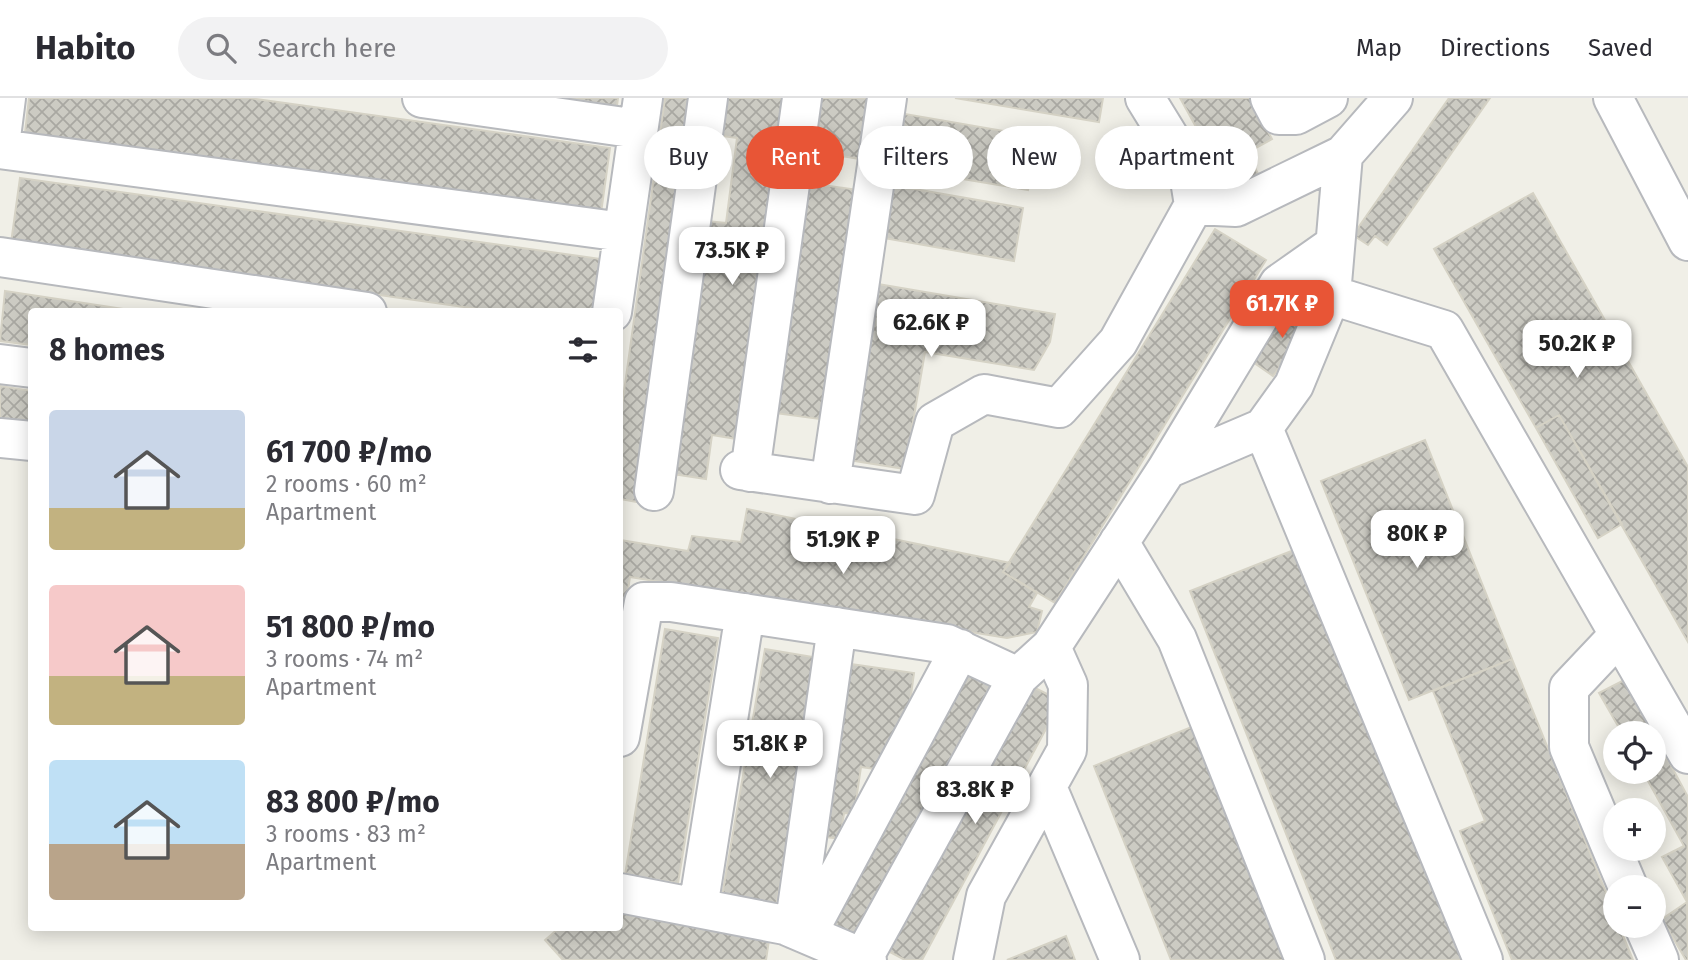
<!DOCTYPE html>
<meta charset="utf-8">
<style>
:root{--surface:#fff;--page:#f2f2f3;--text:#2b2b33;--muted:#7c7c81;--line:#e1e1e2;--accent:#e85536}
body{margin:0;font-family:"Fira Sans",sans-serif;background:var(--page);color:var(--text);height:100vh;display:flex;flex-direction:column;font-size:26px;white-space:nowrap}
*{box-sizing:border-box;margin:0}
p{font-size:23px;color:var(--muted)}
.icon{flex:none;width:38px;height:38px;fill:none;stroke:currentColor;stroke-width:2;stroke-linecap:round;stroke-linejoin:round}
.map{position:relative;flex:1;overflow:hidden}
.drawer{position:absolute;left:28px;top:210px;width:595px;height:623px;display:flex;flex-direction:column;background:var(--surface);border-radius:7px;box-shadow:0 4px 18px #0003}
.drawer>*{flex:none}
.banner{position:absolute;left:644px;top:28px;width:665px;height:63px;display:flex;gap:14px}
.fabs{position:absolute;left:1603px;top:623px;display:grid;gap:14px}
.fabs a{display:grid;place-items:center;width:63px;height:63px;border-radius:50%;background:var(--surface);box-shadow:0 4px 18px #0003;font-size:35px}
.price{position:absolute;translate:-50% -60px;padding:0 16px;border-radius:14px;background:#fff;color:#222;font-size:23px;line-height:46px;filter:drop-shadow(0 2px 4px #0008)}
.price::after{content:'';position:absolute;left:50%;top:42px;width:21px;height:16px;margin-left:-10px;background:inherit;clip-path:polygon(0 0,100% 0,50% 100%)}
.price.selected{background:var(--accent);color:#fff}
ul{padding:0;list-style:none}
li{display:flex;align-items:center;gap:21px;height:175px;padding:0 21px}
li span{display:grid;place-items:center;flex:none;width:196px;height:140px;border-radius:7px;color:#555}
li>.icon{margin-inline-start:auto}
span .icon{width:84px;height:84px;fill:#fffc;stroke-width:1}
li b{font-size:30px}
h2{display:flex;justify-content:space-between;align-items:center;height:84px;padding:0 21px;font-size:30px}
.tag{padding:0 24px;border-radius:32px;background:var(--surface);box-shadow:0 4px 18px #0003;font-size:24px;line-height:63px}
.tag.selected{background:var(--accent);color:#fff}
header{display:flex;align-items:center;gap:42px;box-sizing:border-box;height:98px;padding:0 35px;background:var(--surface);border-bottom:2px solid var(--line)}
header strong{font-size:33px}
nav{display:flex;gap:38px;margin-inline-start:auto;font-size:24px}
.search{width:490px;height:63px;background:var(--page);display:flex;align-items:center;gap:18px;box-sizing:border-box;padding:0 24px;border-radius:38px;color:var(--muted);font-size:26px}
.map>svg:first-child{display:block}
.building{fill:url(#building-cross-hatch);stroke:#d5d2c5;stroke-width:2}
.lines{fill:none;stroke-linecap:round;stroke-linejoin:round}
.minor-casing{stroke:#b7b9bd;stroke-width:42}
.minor{stroke:#fff;stroke-width:38}
</style>
<header>
<strong>Habito</strong>
<div class="search"><svg class="icon" aria-label="search" viewBox="0 0 24 24"><circle cx="10" cy="10" r="6"/><path d="M15 15l6 6"/></svg>Search here</div>
<nav><a>Map</a><a>Directions</a><a>Saved</a></nav>
</header>
<div class="map">
<svg width="1688" height="862" viewBox="0 0 1688 862">
<defs>
<pattern id="building-cross-hatch" width="8" height="8" patternUnits="userSpaceOnUse" patternTransform="scale(1.75)"><rect width="8" height="8" fill="#cccbc3"/><path d="M0 0l8 8M0 8l8-8" fill="none" stroke="#a9a8a2"/></pattern>
</defs>
<rect width="100%" height="100%" fill="#f0efe7"/>
<path class="building" d="M29,0h220l361,50 -9,65 -576,-80z
M563,0h55l-1,8z
M665,0h29l-57,404 -17,-3v-79z
M728,0h62l-47,342 -31,-5 -6,44 -34,-5 36,-253 18,2 11,-85 -15,-2z
M813,0h57l-10,61 -55,-9z
M955,0h148l-4,24z
M1180,0h70l22,41 -25,14 15,28 -28,15z
M1449,0h41l-103,147 -12,-9 -7,9 -15,-10z
M899,15l139,24 -10,53 -138,-23z
M20,80l581,81 -7,53h-95l-488,-69z
M800,84l59,8 -32,230 -60,-8z
M886,86l137,24 -9,53 -136,-24z
M1533,95l155,274v175l-129,-227 -23,13 -102,-179z
M1215,131l51,31 -211,343 -52,-31z
M878,186l177,30 -5,28 -16,28 -109,-18 -20,117 -57,-9z
M5,193l138,21h-111v33l-32,-4z
M1290,206l23,16 -40,56 -23,-16z
M0,288l32,5v35l-32,-5z
M1559,317l63,109 -24,14 -62,-110z
M1425,342l87,219 -103,41 -88,-219z
M747,411l263,54 -7,9 34,21 -8,14 13,4 -5,21 -30,6 -377,-61 -10,64v-101l68,11 4,-15 49,6z
M1299,450l163,412h-126l-146,-369z
M665,531l53,9 -40,245 -53,-8z
M765,551l54,9 -44,254 -54,-10z
M969,558l29,16 -147,267 -29,-16z
M1512,561l103,256v11h4l14,34h-121l-52,-129 25,-10 -52,-130z
M851,566l63,9 -10,73 -16,25 -27,-4 -7,47 -10,-1 -4,26 -15,-2z
M1624,582l29,53h-31l-23,-40z
M1031,588l30,15 -139,259h-17l-17,-9z
M1199,626l94,236h-122l-77,-194z
M1654,636l34,63 -1,105 -25,-45 22,-11 -41,-74h11z
M1687,804l1,58h-2l-24,-41z
M620,814l149,28 -3,20h-203l-18,-20 14,-12h61z
M1066,838l9,24h-68z"/>
<g class="lines">
<defs>
<path id="minor" d="M422,0l216,31
M1270,0l9,17h17l32,-17
M1613,0l75,143
M0,47l6,-47
M0,51l623,83
M1194,107l42,2 107,-52 50,-57
M0,159l367,55
M1331,197l113,35 244,424
M612,214l31,-214
M0,266l32,4
M1263,330l220,532
M0,340l32,3
M1167,371l112,-185 54,-38
M740,372l175,25 20,-73 49,-28 75,14 59,-66 76,-137 -6,-37 -43,-70
M750,374l52,-374
M830,386l57,-386
M654,393l54,-393
M1119,444l58,97 128,321
M1619,537l-50,53v59l59,140
M620,639l24,-135h27l276,42 71,33
M1047,689l73,173
M620,795l165,32 82,35
M698,810l47,-295
M1644,828l15,34
M794,831l43,-302
M807,836l153,-285
M862,862l156,-283 33,-30 116,-178 96,-41 31,-43 37,-90 12,-140
M973,862l13,-64 81,-146 1,-65 -17,-38"/>
</defs>
<use href="#minor" class="minor-casing"/>
<use href="#minor" class="minor"/>
</g>
</svg>
<div class="fabs">
<a><svg class="icon" aria-label="locate" viewBox="0 0 24 24"><circle cx="12" cy="12" r="6"/><path d="M12 2v4M12 18v4M2 12h4M18 12h4"/></svg></a>
<a>+</a>
<a>−</a>
</div>
<b class="price" style="left:732px;top:189px">73.5K ₽</b>
<b class="price selected" style="left:1282px;top:242px">61.7K ₽</b>
<b class="price" style="left:931px;top:261px">62.6K ₽</b>
<b class="price" style="left:1577px;top:282px">50.2K ₽</b>
<b class="price" style="left:1417px;top:472px">80K ₽</b>
<b class="price" style="left:843px;top:478px">51.9K ₽</b>
<b class="price" style="left:770px;top:682px">51.8K ₽</b>
<b class="price" style="left:975px;top:728px">83.8K ₽</b>
<div class="banner">
<a class="tag">Buy</a>
<a class="tag selected">Rent</a>
<a class="tag">Filters</a>
<a class="tag">New</a>
<a class="tag">Apartment</a>
</div>
<section class="drawer">
<h2>8 homes<svg class="icon" aria-label="filters" viewBox="0 0 24 24"><path d="M4 7h16M4 17h16"/><circle cx="9" cy="7" r="2"/><circle cx="15" cy="17" r="2"/></svg></h2>
<ul>
<li><span style="background:linear-gradient(#c9d6e8 70%,#c2b280 0)"><svg class="icon" aria-label="home" viewBox="0 0 24 24"><path d="M3 11l9-7 9 7M6 9v11h12V9"/></svg></span><div><b>61 700 ₽/mo</b><p>2 rooms · 60 m²</p><p>Apartment</p></div></li>
<li><span style="background:linear-gradient(#f6c9c9 65%,#c2b280 0)"><svg class="icon" aria-label="home" viewBox="0 0 24 24"><path d="M3 11l9-7 9 7M6 9v11h12V9"/></svg></span><div><b>51 800 ₽/mo</b><p>3 rooms · 74 m²</p><p>Apartment</p></div></li>
<li><span style="background:linear-gradient(#bfe0f5 60%,#b9a48a 0)"><svg class="icon" aria-label="home" viewBox="0 0 24 24"><path d="M3 11l9-7 9 7M6 9v11h12V9"/></svg></span><div><b>83 800 ₽/mo</b><p>3 rooms · 83 m²</p><p>Apartment</p></div></li>
</ul>
</section>
</div>
